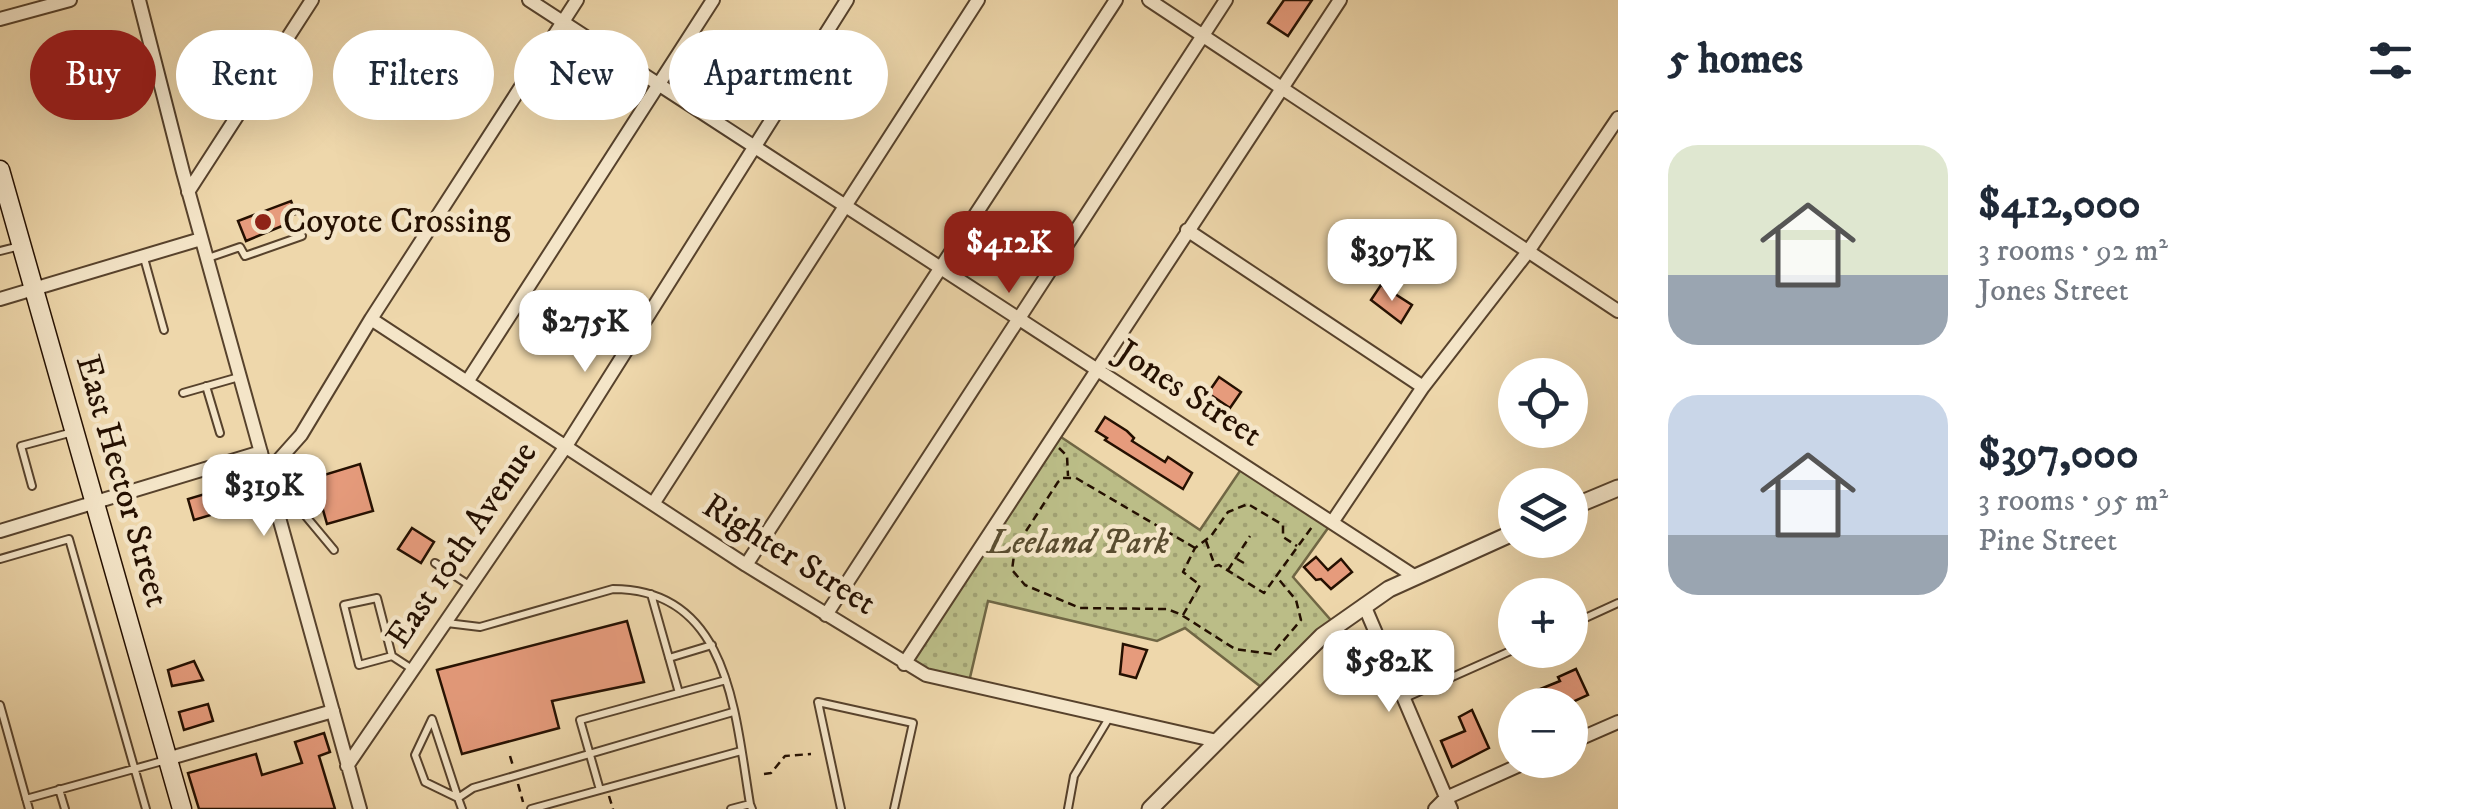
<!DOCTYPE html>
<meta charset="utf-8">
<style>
:root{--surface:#fff;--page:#f6f6f7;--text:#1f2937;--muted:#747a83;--accent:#8f2418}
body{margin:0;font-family:"IM FELL DW Pica",serif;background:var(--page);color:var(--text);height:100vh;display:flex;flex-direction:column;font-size:38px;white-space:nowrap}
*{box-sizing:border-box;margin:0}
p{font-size:32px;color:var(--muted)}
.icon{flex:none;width:55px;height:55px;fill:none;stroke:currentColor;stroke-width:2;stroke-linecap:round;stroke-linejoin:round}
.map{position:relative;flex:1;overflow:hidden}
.side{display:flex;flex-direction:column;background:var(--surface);width:850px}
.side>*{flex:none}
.banner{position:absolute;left:30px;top:30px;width:950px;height:90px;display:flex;gap:20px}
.controls{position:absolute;left:1498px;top:358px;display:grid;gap:20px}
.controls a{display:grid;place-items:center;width:90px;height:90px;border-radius:50%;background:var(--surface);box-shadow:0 10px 40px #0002;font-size:50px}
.price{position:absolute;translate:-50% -85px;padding:0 22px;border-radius:20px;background:#fff;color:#222;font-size:32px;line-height:65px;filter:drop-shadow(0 2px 5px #0008)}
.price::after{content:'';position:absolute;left:50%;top:60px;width:30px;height:22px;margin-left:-15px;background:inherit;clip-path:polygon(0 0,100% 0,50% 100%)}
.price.current{background:var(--accent);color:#fff}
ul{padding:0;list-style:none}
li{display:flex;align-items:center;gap:30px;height:250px;padding:0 50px}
li span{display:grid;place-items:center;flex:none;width:280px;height:200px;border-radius:30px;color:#555}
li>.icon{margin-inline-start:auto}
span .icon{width:120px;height:120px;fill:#fffc;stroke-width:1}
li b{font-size:42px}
h2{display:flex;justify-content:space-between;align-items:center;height:120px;padding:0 50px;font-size:42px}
.chip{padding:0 35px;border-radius:45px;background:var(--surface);box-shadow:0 10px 40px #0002;font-size:35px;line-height:90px}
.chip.current{background:var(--accent);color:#fff}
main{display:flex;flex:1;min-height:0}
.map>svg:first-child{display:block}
.park{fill:url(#park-dots);stroke:#706644;stroke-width:2.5}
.building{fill:#e69b7c;stroke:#251001;stroke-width:2.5}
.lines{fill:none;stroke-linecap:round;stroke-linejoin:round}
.service-casing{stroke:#57422c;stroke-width:10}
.minor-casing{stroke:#57422c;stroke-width:16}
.tertiary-casing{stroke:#57422c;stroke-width:19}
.secondary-casing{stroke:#251001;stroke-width:21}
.path{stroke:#251001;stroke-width:2.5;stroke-dasharray:8 5;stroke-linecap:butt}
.service{stroke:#f4e5c8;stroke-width:6}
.minor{stroke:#f4e5c8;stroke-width:12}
.tertiary{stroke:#f4e5c8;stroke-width:15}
.secondary{stroke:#f4e5c8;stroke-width:18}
.poi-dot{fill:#8f2418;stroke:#f4e5c8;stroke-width:4}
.labels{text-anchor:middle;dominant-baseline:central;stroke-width:9;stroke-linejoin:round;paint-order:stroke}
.poi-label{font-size:35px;fill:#251001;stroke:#f4e5c8;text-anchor:start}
.street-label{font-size:35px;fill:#251001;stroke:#f4e5c8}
.park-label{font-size:35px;font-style:italic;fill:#5a4d30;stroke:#f4e5c8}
</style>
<main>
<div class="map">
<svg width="1618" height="809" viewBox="0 0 1618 809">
<defs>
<pattern id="park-dots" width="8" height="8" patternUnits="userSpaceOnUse" patternTransform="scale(2.5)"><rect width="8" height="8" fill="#bbbd87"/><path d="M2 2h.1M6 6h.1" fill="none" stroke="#a1a173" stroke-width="1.8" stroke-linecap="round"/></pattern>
</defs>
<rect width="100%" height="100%" fill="#eed7ab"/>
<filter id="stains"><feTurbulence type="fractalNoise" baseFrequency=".002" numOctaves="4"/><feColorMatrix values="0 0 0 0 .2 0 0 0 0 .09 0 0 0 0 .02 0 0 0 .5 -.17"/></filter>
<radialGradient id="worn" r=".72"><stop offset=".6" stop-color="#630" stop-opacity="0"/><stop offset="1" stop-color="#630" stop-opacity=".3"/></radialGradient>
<path class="park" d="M1055,433l145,97 44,-65 89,56 -40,56 43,49 -71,64 -80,-62 -28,13 -169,-40 -20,85 -64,-22z"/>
<path class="building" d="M1284,0h28l-24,36 -20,-13z
M291,201l5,13 -11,3 2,7 -41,17 -8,-20z
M1381,285l31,20 -11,18 -30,-23z
M1219,377l22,15 -11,16 -22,-15z
M1105,417l22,14 7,7 -2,3 33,21 3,-5 24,16 -9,16 -78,-49 2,-2 -11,-7z
M360,464l13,47 -46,13 -13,-46z
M215,491l6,21 -27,8 -6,-21z
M412,528l22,14 -13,21 -23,-14z
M1316,557l12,13 13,-11 11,13 -21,17 -10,-10 -5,1 -12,-13z
M627,621l17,61 -92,19 7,27 -97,26 -25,-84z
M1123,644l24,6 -11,28 -16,-4z
M194,661l9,19 -31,6 -4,-16z
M1576,669l12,26 -22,10h-27l-6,-13 27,-11 -2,-4z
M208,704l5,17 -29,9 -5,-18z
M1472,710l17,38 -37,19 -11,-26 24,-10 -6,-14z
M324,733l6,19 -11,4 16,53h-136l-11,-36 68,-19 6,21 40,-12 -7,-21z"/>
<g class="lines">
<defs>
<path id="service" d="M0,251l20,-5
M144,258l20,72
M208,258l32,-11 5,9 57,-20
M206,386l14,47
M183,393l56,-16
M32,486l-11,-40 52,-14
M280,513l19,-5 35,42
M0,559l69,-20 77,270
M435,563l34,22
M651,594l28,99
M447,623l33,4 133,-38c117,0 122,126 137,215
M1570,625l48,-22
M392,656l-15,-58 -33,7 15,60 33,-9 20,13
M669,658l43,-13
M1405,698l110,-49
M0,705l29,104
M432,719l26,79 -33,-16 -10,-27z
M59,789l6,20
M600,790l-20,-70 146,-40
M26,799l140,-39
M462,809l-4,-11 15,-10 260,-76
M531,809l210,-58
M731,809l19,-5 2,5
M841,809l-23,-107 95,21 -19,86
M1068,809l6,-33 35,-58"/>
<path id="minor" d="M139,0l44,172 177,637
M529,0l885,576
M1149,0l469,311
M0,19l70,-19
M188,192l124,-192
M1187,230l236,157
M0,299l201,-60
M371,319l375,246 180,110 291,66
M467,382l246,-382
M268,472l33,-37 70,-116 206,-319
M653,504l325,-504
M1333,521l90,-134 104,-134 91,-135
M0,531l261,-79
M746,565l370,-565
M1364,605l87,204
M826,615l400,-615
M904,664l436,-664
M1570,743l48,-21
M167,759l166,-48
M347,766l219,-320 281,-446
M1435,809l11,-11 85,-38"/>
<path id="tertiary" d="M1570,508l48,-20
M1150,809l172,-173 67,-47 126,-57"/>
<path id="secondary" d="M0,170l182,639"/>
</defs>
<use href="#service" class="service-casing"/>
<use href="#minor" class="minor-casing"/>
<use href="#tertiary" class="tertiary-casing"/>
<use href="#secondary" class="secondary-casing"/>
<path class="path" d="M1059,448l8,8 1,20
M1206,541l9,25 4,-1 45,28 48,-66
M1195,548l-119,-70h-13l-5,4 -43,66 -3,22 13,15 55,23 87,1 13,5 55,35 37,5 29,-34 -5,-20 -20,-24
M1237,559l7,4
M1228,570l22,-34
M1183,615l17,-30 -17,-13 12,-24 16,-12 17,-24 20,-8 35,21v12l14,9
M510,756l3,10
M764,774l7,-1 14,-17 26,-2
M518,784l5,18
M609,796l4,13"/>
<use href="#service" class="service"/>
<use href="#minor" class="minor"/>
<use href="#tertiary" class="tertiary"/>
<use href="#secondary" class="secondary"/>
</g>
<circle class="poi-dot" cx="263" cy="222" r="10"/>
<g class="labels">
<g class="poi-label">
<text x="283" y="222">Coyote Crossing</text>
</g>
<g class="street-label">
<text transform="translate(1189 394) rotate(33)">Jones Street</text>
<text transform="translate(122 481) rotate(74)">East Hector Street</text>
<text transform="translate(462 545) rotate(-56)">East 10th Avenue</text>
<text transform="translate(789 555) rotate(32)">Righter Street</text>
</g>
<g class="park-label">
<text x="1078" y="543">Leeland Park</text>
</g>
</g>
<rect width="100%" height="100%" filter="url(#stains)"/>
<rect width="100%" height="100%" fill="url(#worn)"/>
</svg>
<div class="controls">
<a><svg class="icon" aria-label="locate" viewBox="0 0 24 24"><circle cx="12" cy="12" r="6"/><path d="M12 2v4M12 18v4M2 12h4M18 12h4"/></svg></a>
<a><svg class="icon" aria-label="layers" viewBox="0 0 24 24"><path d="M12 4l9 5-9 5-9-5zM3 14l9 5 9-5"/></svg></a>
<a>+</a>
<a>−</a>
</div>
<b class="price current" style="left:1009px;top:296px">$412K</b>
<b class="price" style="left:1392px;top:304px">$397K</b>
<b class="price" style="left:585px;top:375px">$275K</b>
<b class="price" style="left:264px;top:539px">$319K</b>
<b class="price" style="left:1389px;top:715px">$582K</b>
<div class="banner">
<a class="chip current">Buy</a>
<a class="chip">Rent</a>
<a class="chip">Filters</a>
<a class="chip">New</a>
<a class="chip">Apartment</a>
</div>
</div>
<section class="side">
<h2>5 homes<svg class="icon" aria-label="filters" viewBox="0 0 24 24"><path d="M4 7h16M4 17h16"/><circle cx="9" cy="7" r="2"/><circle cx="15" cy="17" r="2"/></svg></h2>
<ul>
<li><span style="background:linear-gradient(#dfe7d0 65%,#9aa5b1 0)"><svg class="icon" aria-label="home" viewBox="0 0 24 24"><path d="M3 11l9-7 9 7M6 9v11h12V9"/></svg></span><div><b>$412,000</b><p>3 rooms · 92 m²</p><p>Jones Street</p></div></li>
<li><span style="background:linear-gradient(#c9d6e8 70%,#9aa5b1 0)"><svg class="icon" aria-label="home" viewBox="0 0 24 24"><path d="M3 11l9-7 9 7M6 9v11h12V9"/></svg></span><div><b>$397,000</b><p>3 rooms · 95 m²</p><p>Pine Street</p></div></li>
</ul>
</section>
</main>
